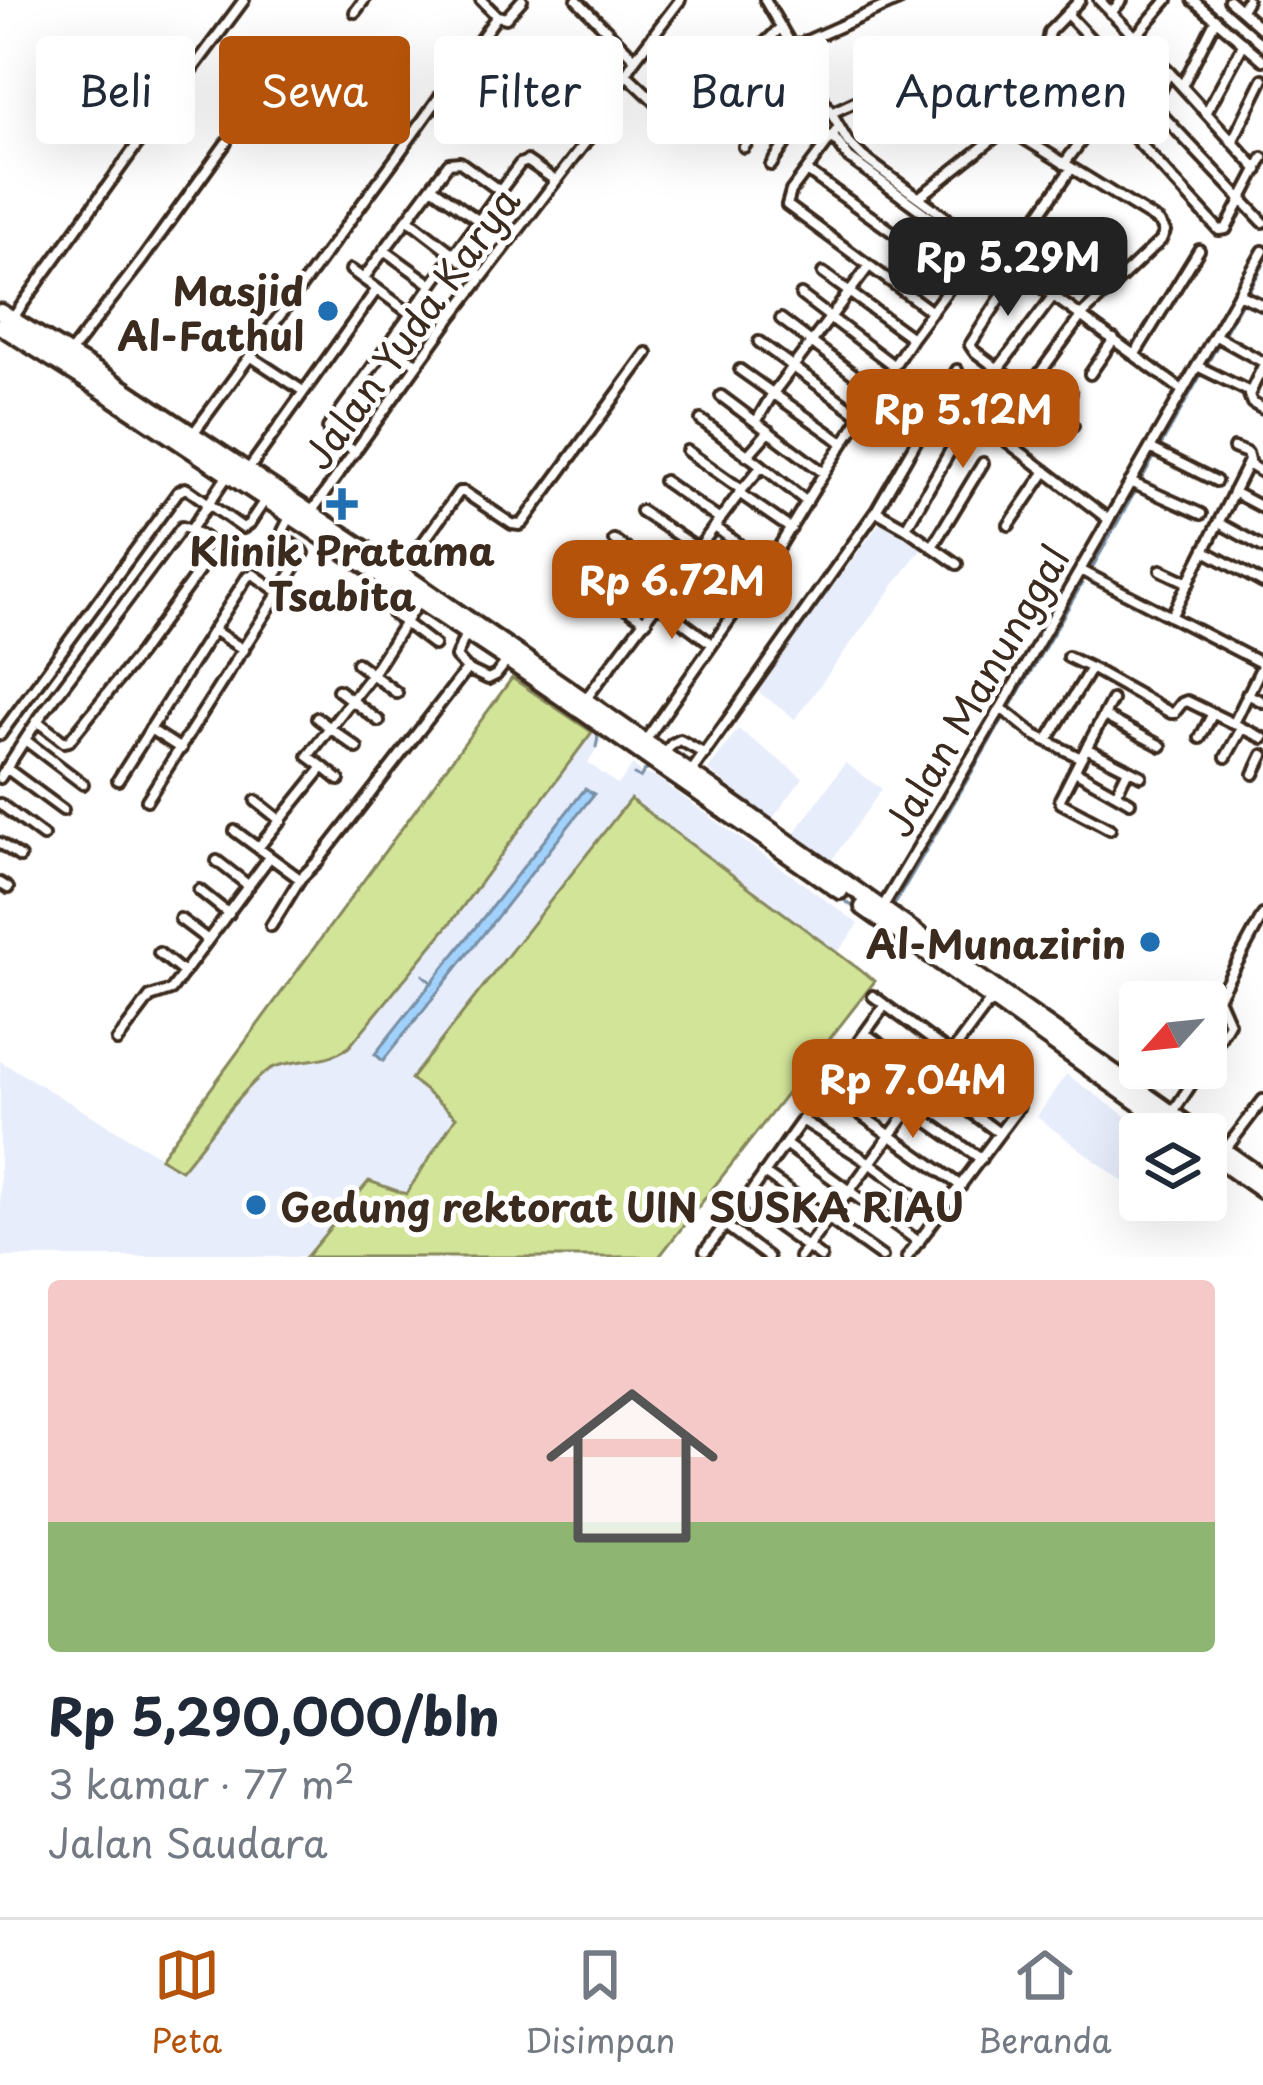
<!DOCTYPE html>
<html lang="id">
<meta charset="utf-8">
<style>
:root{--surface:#fff;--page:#f2f2f3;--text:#1f2937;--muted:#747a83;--line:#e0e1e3;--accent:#b45309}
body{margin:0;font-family:"Playpen Sans",sans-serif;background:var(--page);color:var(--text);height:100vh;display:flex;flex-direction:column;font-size:45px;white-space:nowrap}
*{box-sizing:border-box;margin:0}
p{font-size:39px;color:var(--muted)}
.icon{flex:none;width:66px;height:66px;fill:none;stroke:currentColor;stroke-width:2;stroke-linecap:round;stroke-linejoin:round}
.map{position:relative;height:1257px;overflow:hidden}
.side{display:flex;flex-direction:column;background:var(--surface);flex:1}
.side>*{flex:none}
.banner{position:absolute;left:36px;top:36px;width:1191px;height:108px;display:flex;gap:24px}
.needle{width:78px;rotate:243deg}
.buttons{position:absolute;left:1119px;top:981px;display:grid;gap:24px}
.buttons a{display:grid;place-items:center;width:108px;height:108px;border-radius:12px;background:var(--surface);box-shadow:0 12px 48px #0002;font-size:60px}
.price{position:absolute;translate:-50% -102px;padding:0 27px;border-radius:24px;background:var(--accent);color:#fff;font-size:39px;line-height:78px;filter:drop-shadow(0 3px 6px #0008)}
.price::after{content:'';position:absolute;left:50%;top:72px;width:36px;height:27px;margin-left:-18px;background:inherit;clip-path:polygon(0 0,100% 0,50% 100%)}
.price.current{background:#222;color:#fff}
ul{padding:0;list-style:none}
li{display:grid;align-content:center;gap:24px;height:636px;padding:0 48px}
li span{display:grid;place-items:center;height:372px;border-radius:12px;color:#555}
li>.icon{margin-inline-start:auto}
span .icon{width:216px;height:216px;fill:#fffc;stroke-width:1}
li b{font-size:51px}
.tag{padding:0 42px;border-radius:12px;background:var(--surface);box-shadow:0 12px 48px #0002;font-size:42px;line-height:108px}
.tag.current{background:var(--accent);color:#fff}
.tabs{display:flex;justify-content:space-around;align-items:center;height:168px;border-top:3px solid var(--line);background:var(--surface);font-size:33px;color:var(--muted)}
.tabs a{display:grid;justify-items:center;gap:6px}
.tabs .current{color:var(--accent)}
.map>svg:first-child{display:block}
.built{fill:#e7edfb}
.green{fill:#d2e498;stroke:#86875b;stroke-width:3}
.water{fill:#a1d2fe;stroke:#788fa4;stroke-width:3}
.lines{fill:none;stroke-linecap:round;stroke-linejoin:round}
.stream{stroke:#788fa4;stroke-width:3}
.street-casing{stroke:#3b2a1e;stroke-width:16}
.highway-casing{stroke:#3b2a1e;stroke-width:22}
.street{stroke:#fff;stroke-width:8}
.highway{stroke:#fff;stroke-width:14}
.poi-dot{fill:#1f6fb2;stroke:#fff;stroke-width:4.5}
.labels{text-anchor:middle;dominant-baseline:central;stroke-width:10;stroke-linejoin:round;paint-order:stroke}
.poi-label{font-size:39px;font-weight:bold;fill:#3b2a1e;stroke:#fff;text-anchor:end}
.street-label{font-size:39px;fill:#3b2a1e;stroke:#fff}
</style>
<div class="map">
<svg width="1263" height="1257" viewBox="0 0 1263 1257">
<rect width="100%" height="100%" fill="#fff"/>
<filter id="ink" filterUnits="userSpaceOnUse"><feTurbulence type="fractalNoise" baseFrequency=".00833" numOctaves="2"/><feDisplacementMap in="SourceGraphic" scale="24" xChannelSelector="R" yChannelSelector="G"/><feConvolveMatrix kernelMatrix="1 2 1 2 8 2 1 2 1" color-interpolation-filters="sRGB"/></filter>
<g filter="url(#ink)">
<path class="built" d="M884,517l39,29 -128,173 -39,-29z
M512,678l90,61 -14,24 30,22 15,-20 7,7 15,5 204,147 -202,267 -47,66h-610v-196l161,96z
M738,729l65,49 -31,41 -64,-49z
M845,763l37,26 -53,75 -37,-27z
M1066,1074l85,60h-11v60l-103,-77z"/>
<path class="green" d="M512,678l80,54 -140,189 -103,126c-23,16 -47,11 -72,19 -25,7 -76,81 -96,104l-21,-12z
M630,799l245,182 -216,276h-353l63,-76 37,13 50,-77 -45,-38z"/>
<path class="water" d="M585,789l9,5 -211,267 -8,-7z"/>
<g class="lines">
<path class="stream" d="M1247,294l16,-28
M55,369l59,37
M1160,447l83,-146
M1141,480l14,-24
M1091,570l45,-80
M595,727l3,10 -2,10
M634,775l6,3 4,-7 10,-3
M840,897l16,12
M893,907l189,-323
M423,975l9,8"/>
<defs>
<path id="street" d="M577,0l58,59
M765,0l83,142 15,15 319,233
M1080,0l-31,32 -2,10 172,188 7,-1 37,-71
M1099,0l70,72 89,98
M1193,0l70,60
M1229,0l34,30
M1241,10l6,-10
M355,12l9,-12
M1111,13l11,-13
M1068,15l195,207
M497,16l9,2 16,-18
M1135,37l32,-37
M793,47l106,-47
M626,74l58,55
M723,85l58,-58
M1182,86l34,-67
M831,113l91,-42
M1206,113l38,-70
M839,127l-48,64 -4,14 145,107
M1007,128l34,-27 16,-9
M832,135l17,23 127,93
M1138,141l31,-69
M1232,142l31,-63
M744,147l58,-84
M1064,164l30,-40
M771,165l48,-72
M807,171l150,107
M432,187l47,34
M921,196l86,-68 152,94 6,9 -4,9 -79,75 -55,76 -53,-40 -4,-6 49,-76
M408,219l74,57
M384,250l48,35
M1007,260l64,-91
M351,270l60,44
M823,273l89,65
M363,279l86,-116 11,-1 40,29
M1238,294l25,11
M801,295l93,71
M12,319l145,-202 87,-117
M781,319l96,73
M1216,336l47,26
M759,342l102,74
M389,343l28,22
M70,353l72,-93 84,-117
M1135,354l64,-104
M250,356l53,35
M1197,366l53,26
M1263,366l-14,29 3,8 11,6
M998,369l56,-74
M740,370l103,73
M1090,374l24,-35
M1027,391l46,35
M721,396l103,77
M1056,413l15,-20
M971,414l137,105
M756,422l17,-29 96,-127
M192,435l206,-280 99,-139 -16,-16
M1150,448l66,33
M687,451l55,39
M355,452l-26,-19 -1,-5 172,-237 20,-27 7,-3 29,20
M747,456l22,-25
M1248,464l15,9
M762,466l45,36
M248,470l129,-181
M664,481l56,39
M1130,482l71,32
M1233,492l30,16
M739,493l52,36
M312,511l138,-192 138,-180 47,-80 45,-59
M641,511l57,38
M1219,523l44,24
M1009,525l37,-54
M182,527c12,4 27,9 32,23l-75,104 -70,87 -5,1 -27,-21z
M715,527l52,38
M192,528l36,-53
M906,528l78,-136
M614,540l59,43
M932,547l51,-84
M1205,551l58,32
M688,564l53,41
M957,564l-51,-36 -30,-17 81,-141
M1080,570l183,94
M1161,570l28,13
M402,572l57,-80h5l48,32 8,1 3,-2 124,-170
M586,580l60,42
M399,590l-8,15 2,9 41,31
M658,604l54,40
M1171,617l78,-156 -2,-8 -13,-5
M213,630l31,20
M466,633l-10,24 11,12
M357,663l40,30
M1091,668l80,45h3l8,-10 5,-2 76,37
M338,690l41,31
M1247,694l16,8
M585,700l157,-210 20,-24 -61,-46
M1001,708l34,27 46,23 31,-58
M1104,716l57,30
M317,718l40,30
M1234,723l29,-59
M150,729l31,20
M0,735l178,-243 7,-4 4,2 54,38 6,-4 16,-24
M1200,738l13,-25
M25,740l58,44
M645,741l123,-176 56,-92 88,-135 70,-94
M1047,741l44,-73 -23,-11
M1086,748l55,28
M663,755l9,-11 8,-4 25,14
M1226,757l16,-29
M1081,758l-21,41 1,4 49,26
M323,767l16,13
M6,768l57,42
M1075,771l55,31
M691,772l185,-261
M1254,774l9,-19
M0,778l37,-57
M118,780l129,-203 6,-3 27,19
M1116,794l12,-24
M147,800l157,-247 -21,-16v-6l7,-14
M256,801l25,20
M0,804l43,32
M235,831l65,48
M0,843l20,14
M258,848l65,-81 -15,-11 64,-82 46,-72
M217,861l32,25
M0,883l8,5
M199,890l30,24
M882,908l119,-200 262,-457
M180,919l28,21
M271,926l29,-47 19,-19 148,-191 21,10 8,-4 11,-14
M159,953l25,20
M873,996l78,58
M885,1005l-100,139 134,98
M865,1033l134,100
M117,1041l33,-44 21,-7 98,-132
M844,1062l137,97
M1206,1062l23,-39 -11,-25 45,-83
M825,1089l136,97
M1173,1112l29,-44
M802,1120l68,43 69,51
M785,1144l-41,58 77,55
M1225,1150l38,-50
M764,1173l118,84
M743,1202l-18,23 43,32
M705,1251l20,-26
M800,1257l191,-257
M907,1257l109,-146 3,-5 -3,-6"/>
<path id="highway" d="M0,312l106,65 295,196 289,200 511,361
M0,326l100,63 408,271 332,231
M863,907l319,227
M1206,1138l57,40
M1206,1151l57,40"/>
</defs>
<use href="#street" class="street-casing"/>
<use href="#highway" class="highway-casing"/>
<use href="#street" class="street"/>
<use href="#highway" class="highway"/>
</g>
</g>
<g class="poi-dot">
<circle cx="328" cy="311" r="12"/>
<path d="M336 486h12v12h12v12h-12v12h-12v-12h-12v-12h12z"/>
<circle cx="1150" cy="942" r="12"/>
<circle cx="256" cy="1205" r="12"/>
</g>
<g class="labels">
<g class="poi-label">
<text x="304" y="289">Masjid<tspan x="304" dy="45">Al-Fathul</tspan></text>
<text x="342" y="549" text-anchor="middle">Klinik Pratama<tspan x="342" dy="45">Tsabita</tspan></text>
<text x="1126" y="942">Al-Munazirin</text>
<text x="280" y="1205" text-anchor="start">Gedung rektorat UIN SUSKA RIAU</text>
</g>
<g class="street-label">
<text transform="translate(410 327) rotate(-54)">Jalan Yuda Karya</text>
<text transform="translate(975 690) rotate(-60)">Jalan Manunggal</text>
</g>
</g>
</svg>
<div class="buttons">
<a><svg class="needle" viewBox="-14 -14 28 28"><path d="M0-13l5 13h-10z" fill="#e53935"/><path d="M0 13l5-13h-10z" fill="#747a83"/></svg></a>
<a><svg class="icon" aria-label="layers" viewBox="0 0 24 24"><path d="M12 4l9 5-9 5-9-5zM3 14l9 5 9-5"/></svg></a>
</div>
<b class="price current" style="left:1008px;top:319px">Rp 5.29M</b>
<b class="price" style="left:963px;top:471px">Rp 5.12M</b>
<b class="price" style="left:672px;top:642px">Rp 6.72M</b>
<b class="price" style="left:913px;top:1141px">Rp 7.04M</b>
<div class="banner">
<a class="tag">Beli</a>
<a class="tag current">Sewa</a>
<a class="tag">Filter</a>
<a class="tag">Baru</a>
<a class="tag">Apartemen</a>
</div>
</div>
<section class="side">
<ul>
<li><span style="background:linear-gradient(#f6c9c9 65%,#8fb573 0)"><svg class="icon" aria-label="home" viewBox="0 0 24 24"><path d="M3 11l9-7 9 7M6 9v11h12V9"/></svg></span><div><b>Rp 5,290,000/bln</b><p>3 kamar · 77 m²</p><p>Jalan Saudara</p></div></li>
</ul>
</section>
<nav class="tabs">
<a class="current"><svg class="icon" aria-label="map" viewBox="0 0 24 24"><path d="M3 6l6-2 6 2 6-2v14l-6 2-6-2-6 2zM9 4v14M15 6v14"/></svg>Peta</a>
<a><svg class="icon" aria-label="saved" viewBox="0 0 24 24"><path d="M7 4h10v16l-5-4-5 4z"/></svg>Disimpan</a>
<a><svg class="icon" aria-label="home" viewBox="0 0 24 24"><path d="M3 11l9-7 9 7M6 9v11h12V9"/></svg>Beranda</a>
</nav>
